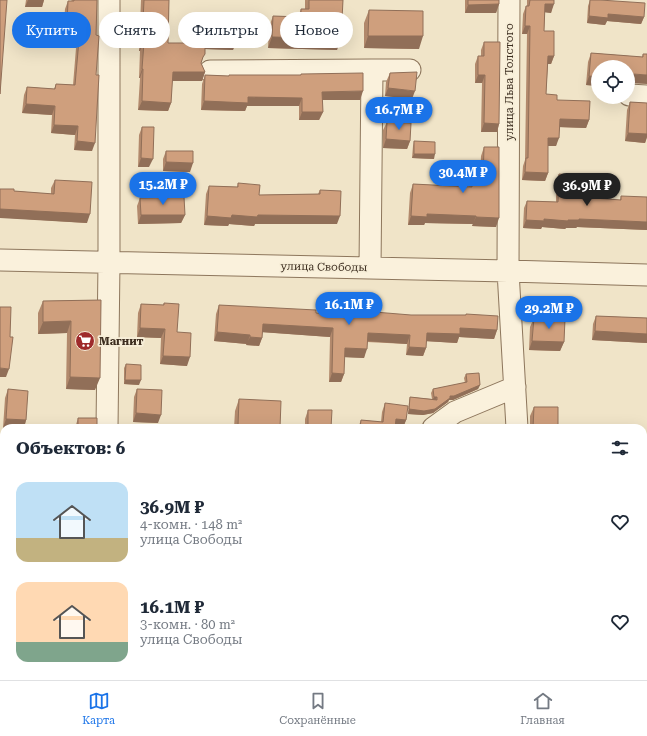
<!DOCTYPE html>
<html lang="ru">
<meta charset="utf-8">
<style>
:root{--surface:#fff;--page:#f6f6f7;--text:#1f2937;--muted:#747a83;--line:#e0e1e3;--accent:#1a73e8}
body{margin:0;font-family:"Roboto Serif",serif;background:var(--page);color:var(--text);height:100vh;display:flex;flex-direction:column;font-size:15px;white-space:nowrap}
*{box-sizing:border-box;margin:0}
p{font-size:13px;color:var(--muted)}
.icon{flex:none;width:22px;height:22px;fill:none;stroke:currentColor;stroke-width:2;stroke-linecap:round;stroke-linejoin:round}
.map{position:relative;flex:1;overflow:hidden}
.side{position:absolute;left:0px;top:424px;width:647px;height:256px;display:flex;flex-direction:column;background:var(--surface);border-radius:12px 12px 0 0;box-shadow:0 4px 16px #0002}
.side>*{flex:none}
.banner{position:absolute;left:12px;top:12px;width:400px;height:36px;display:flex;gap:8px}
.controls{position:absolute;left:591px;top:60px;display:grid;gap:8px}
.controls a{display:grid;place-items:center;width:44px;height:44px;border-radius:50%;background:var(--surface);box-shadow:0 4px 16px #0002;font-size:20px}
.price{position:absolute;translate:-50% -34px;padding:0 9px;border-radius:14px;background:var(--accent);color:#fff;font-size:13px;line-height:26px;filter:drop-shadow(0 1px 2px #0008)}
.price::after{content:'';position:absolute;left:50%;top:24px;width:12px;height:9px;margin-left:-6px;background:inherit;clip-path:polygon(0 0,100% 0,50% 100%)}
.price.on{background:#222;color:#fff}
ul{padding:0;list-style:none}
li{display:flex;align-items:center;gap:12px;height:100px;padding:0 16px}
li span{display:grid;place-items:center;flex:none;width:112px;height:80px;border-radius:12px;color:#555}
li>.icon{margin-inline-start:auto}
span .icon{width:48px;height:48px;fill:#fffc;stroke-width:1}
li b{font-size:17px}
h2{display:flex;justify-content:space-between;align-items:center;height:48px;padding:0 16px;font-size:17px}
.pill{padding:0 14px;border-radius:18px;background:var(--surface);box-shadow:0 4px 16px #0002;font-size:14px;line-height:36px}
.pill.on{background:var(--accent);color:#fff}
.tab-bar{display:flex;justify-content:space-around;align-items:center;height:56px;border-top:1px solid var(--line);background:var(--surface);font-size:11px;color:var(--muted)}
.tab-bar a{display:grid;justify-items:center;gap:2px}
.tab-bar .on{color:var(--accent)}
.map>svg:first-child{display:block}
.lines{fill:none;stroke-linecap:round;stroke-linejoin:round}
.minor-casing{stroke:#8d765c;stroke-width:23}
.minor{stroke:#faf1dc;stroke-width:21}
.wall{fill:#b2896c}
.shaded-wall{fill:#916f58}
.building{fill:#cf9f7d;stroke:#916f58}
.labels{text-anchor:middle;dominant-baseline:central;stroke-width:3.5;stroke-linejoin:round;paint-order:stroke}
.street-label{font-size:11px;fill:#3d2e20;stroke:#f7eed8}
.poi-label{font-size:11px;font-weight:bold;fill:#3d2e20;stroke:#f7eed8;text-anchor:start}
</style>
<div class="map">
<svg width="647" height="680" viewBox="0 0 647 680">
<rect width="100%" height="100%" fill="#f0e4c8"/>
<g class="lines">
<defs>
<path id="minor" d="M509,0l-1,271 9,157
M210,71l162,-1
M629,95l18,1
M0,260l508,11 139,4
M370,268l2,-198h38
M107,428l2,-166v-262
M433,428l22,-16 60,-25
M0,623l4,1
M643,635l4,2
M174,676l7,4
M593,680l1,-4"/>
</defs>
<use href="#minor" class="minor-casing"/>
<use href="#minor" class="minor"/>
</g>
<path class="wall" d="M26,0h18l-2,7h-17z
M72,0h25l-1,75 -4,76 -18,-1 1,-15 -24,-2 1,-18 -30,-2 2,-18 3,-8 27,2 2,-5 17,1 3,-37 -36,-2 1,-16 3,-9 20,2 1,-14 3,-8h3z
M141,0h28l-1,43h37v-15l3,-8 28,21 -3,9 -28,-1 -4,14 4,9 -3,9h-30l-1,22 -3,8 -30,-1 2,-32h-1l1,-27h-1z
M305,0h38l-6,50 -69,-2 1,-21 4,-11 25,1 3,-8h4z
M465,0h34v4l-3,9h-31z
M527,0h27l-3,13 -6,-1 -1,19 10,25 -3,8h-3l-2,30 11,6 32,20 -3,8 -26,-1 -4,19h-8v27l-3,8 -23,-1 1,-14 2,-6 2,-126h-5l1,-20 3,-8h1z
M590,0l54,17 -3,7 -34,-3 -2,4 -18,-2 1,-17z
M369,10l50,39 -55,-1v-25z
M484,42l15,82 -2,8h-16l1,-49h-7v-19l3,-8h3v-6z
M591,53l51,4 1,-3h4l-17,29h-2v-16h-30v19l-12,-1 2,-23z
M390,73l22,26 -27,-3 1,-14z
M301,74l59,26h-38l1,12 -4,8h-20v-14h-52l-2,5 -44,-1 1,-26 3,-9 24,1v-1h72z
M630,102l17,1v34l-2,6 -20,-2 2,-31z
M387,122l23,19 -3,8 -24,-1v-18z
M142,127l7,40h-11l1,-32z
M414,141l20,18 -22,-1 1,-12z
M484,147l12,80 -24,-1 1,-2 -48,-1 -1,2h-16l2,-32 3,-9 56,3 3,-8h8l1,-23z
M166,151l24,21 -27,-1v-12z
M559,174l11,17 10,6 40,3 1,-4 26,34 -70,-3 -1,1h-10l-1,1 -23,-2 -1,2 -18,-1 1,-20 3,-7 29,1v-20z
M55,180l32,43 -77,-5 4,-27 37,3v-6z
M238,183l21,12 59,-1 2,-4 17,34h-82l-1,2 -25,-2 -1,2 -24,-1 2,-31 3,-8 28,1z
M140,198l45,17 -4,8 -43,1 -1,-18z
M101,300l-6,90 -29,-1 1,-56 -29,1v-21l5,-12z
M164,303l13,29 10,34 -27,-2 1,-26 -24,-1 1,-24 3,-9 22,1z
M219,305l97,8 33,1 1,-4 147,20 -3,9 -35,-2 -2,6 -31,-2v7l-3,8 -17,-1 1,-11 -40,-2 -3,16 -20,-1v17l-3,8h-12l1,-45 -68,-5v6l-3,8 -13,-1 1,-1 -33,-3 2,-27z
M596,316l51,2v25l-55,-3 1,-16z
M534,318l30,24 -4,9 -31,-1 1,-23z
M126,364l13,21 -15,-1v-16z
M466,374l14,11 -2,4 -25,11h-4l-1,2 -15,11 -10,2 -15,-1 1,-12 1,-5 22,2 -1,-6 2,-4 32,-6 -1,-5z
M8,389l18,31 -2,8h-21l2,-30z
M137,389l21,34 -25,-1 1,-25z
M239,399l41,29h-46l1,-17z
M385,403l21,17 -3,8h-45l3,-8 20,2 1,-10z
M534,407l24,21h-28v-12z
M308,410l23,18h-26v-9z
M78,418l19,10h-22z
M4,446v32h-4l2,-25z
M271,676h69l8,4h-67z
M519,676h31v4h-33z
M620,676h23l4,4h-25v-4z"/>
<path class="shaded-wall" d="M28,0h16l-2,7h-17z
M499,4l-3,9h-31l3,-8z
M545,4h9l-3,9 -9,-1z
M608,14l36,3 -3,7 -34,-3 -2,4 -18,-2 2,-7z
M525,26h5l-3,8h-5z
M368,36h55l-4,13 -55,-1z
M43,37l36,3 -3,8 -36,-2z
M272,37l69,2 -4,11 -69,-2z
M207,40l29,1 -3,9 -29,-1z
M142,42h2l-4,9h-1z
M548,56h6l-3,8h-6z
M142,69h1l-3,9h-1z
M173,72h32l-3,9h-32z
M633,74l14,1v9l-19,-1v-8z
M478,75h7l-3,8h-7z
M589,76l9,1v9l-12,-1z
M388,88l27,3 -3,8 -27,-3z
M363,91l-3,9h-41l3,-8z
M248,97l54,1 -3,8h-52l-2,5 -44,-1 3,-9z
M142,101l29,2 -3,8 -30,-1z
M26,104l29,2 -3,9 -30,-2z
M302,112h21l-4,8h-20z
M560,119l29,1 -3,8 -29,-1z
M484,123l15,1 -2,8h-16z
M54,125l24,1 -3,9 -24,-2z
M628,133l19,1v3l-2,6 -20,-2z
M548,138h11l-3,8h-11z
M386,139l24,2 -3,8 -24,-1z
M77,141l18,2 -3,8 -18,-1z
M414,154h21l-1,5 -22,-1z
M141,158l12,1 -4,8h-11z
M166,162l27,1 -3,9 -27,-1z
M525,172l23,1 -3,8 -23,-1z
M0,209h13l77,5 -3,9 -87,-5z
M427,214l49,2 -3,8 -48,-1 -1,2h-16l3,-9z
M141,215h44l-4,8 -43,1z
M232,215h26l82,1 -3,8h-82l-1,2 -25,-2 -1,2 -24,-1 3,-9z
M476,217l23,1 -3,9 -24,-1z
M544,219l24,1 11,-1 68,3v8l-70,-3 -1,1h-10l-1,1 -23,-2 -1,2 -18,-1 3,-8z
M71,321l-4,12 -29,1 5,-12z
M263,324l70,4 -3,9 -70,-5z
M140,328l25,1 -4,9 -24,-1z
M460,328l37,2 -3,9 -35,-2 -2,6 -34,-2 4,-8z
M595,331l52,3v9l-55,-3z
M217,332l33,3 -3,9 -33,-3z
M368,333l42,2 -3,9 -42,-3z
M250,337l12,1 -3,8 -13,-1z
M532,341l32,1 -4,9 -31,-1z
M409,347l17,1 -3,8 -17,-1z
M345,348l22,1 -3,9 -22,-1z
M163,356l27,1 -3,9 -27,-2z
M0,368l9,1 -3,8h-6z
M332,373l12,1 -3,8h-12z
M70,377l30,1 -5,12 -29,-1z
M125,380h16l-2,5 -15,-1z
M480,385l-2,4 -25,11h-4l-1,2 -15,11 -10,2 -15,-1 1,-5z
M434,397h3l-2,4h-3z
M136,413l25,2 -3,8 -25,-1z
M6,419l20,1 -2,8h-21z
M396,419l10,1 -3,8h-11z
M238,425l42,3h-43z
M3,470h1v8h-4z
M0,585l4,1v8h-4z"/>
<path class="building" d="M0,0h7l-7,94z
M74,0h23l-1,35 3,1 -3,39h3l-4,68 -18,-2 1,-15 -24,-1 1,-19 -29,-2 1,-17 28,2 1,-5 19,1 4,-45 -36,-3 1,-16 23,2 1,-22h6z
M144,0h25l-1,43h37v11l-2,3 -2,6 4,9h-32l-2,31 -29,-2 1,-32h-1l2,-27h-2z
M309,0h34l-2,39 -69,-2 1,-21 28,1v-8h8z
M468,0h31v4l-31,1z
M530,0h24v4h-9l-1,27h10v25h-6l-2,38 11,1v5l33,1 -1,19 -29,-1 -1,19h-11v35l-23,-1 1,-14h2l2,-132h-5l1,-20h3z
M590,0h10l45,3 -1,14 -36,-3v4l-19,-2z
M369,10l54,1v25h-55z
M208,20l29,1 -1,20 -29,-1z
M484,42h16l-1,82 -15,-1 1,-48h-7v-19h6z
M591,53l52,4v-3h4v21l-14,-1 -5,1v-8h-30v10l-9,-1z
M417,72l-2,19 -27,-3 2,-15z
M363,73v18l-41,1 1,20h-21v-14l-54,-1v6l-44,-2 1,-26 24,1v-1h72v-1z
M630,102l17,1v31l-19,-1z
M387,122l24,1 -1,18 -24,-2z
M142,127h12l-1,32 -12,-1z
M414,141l21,1v12h-21z
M484,147h15v71l-23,-1v-1l-49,-2v3l-16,-1 2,-32 59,3v-8l11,1z
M166,151h27v12l-27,-1z
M559,174l12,1 -1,16 10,1v5l41,3v-4l26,1v25l-68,-3v1h-11v1l-24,-2v2l-18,-1 1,-19 31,1z
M55,180l37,2 -2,32 -90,-5v-20h14v2l40,3z
M238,183l22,2 -1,10 61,-1v-4l21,1 -1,25 -82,-1 -1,2 -25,-2 -1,3 -24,-2 2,-30 29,1z
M184,197l1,18h-44l-1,-17z
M101,300l-1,78 -30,-1 1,-56 -28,1v-21z
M164,303l15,1 -2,28 14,1 -1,24 -27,-1 2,-27 -25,-1 1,-24 23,1z
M219,305l97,5v3l34,1v-4l61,5h55v-1l32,2 -1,14 -37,-2v6l-33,-1 -1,15 -17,-1 1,-12 -42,-2 -1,16 -22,-1 -1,26 -12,-1 1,-45 -70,-4 -1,14 -12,-1v-2l-33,-3z
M0,307h11l-1,30h3l-4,32 -9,-1z
M596,316l51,2v16l-52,-3z
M534,318l31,1 -1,23 -32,-1z
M126,364l15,1v15h-16z
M479,373l1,12 -26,11h-4v2l-15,11 -11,2 -15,-2 1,-12 27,3v-3h-3l-1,-8 34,-7 -1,-8z
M8,389l20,2 -2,29 -20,-1z
M137,389l25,1 -1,25 -25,-2z
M239,399l42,2 -1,27 -42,-3z
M385,403l23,3 -2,14 -10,-1 -1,9h-35l1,-8 22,2z
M534,407h24v21h-25z
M308,410h24l-1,18h-23z
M78,418h19v10h-19z
M4,457v13h-1z
M0,562l4,1v23l-4,-1z
M643,648h4v32h-23v-4h19z
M0,675l9,5h-9z
M284,676h56l8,4h-66z
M412,676h13l-2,4h-13z
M520,676h30v4h-30z"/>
<defs>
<symbol id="supermarket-disc" viewBox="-11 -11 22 22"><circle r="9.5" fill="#9e2a2b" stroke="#f7eed8"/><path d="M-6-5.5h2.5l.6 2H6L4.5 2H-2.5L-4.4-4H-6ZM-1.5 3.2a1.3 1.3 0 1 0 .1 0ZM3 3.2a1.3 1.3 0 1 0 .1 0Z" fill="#fff"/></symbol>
</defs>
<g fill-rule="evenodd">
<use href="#supermarket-disc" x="74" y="330" width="22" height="22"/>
</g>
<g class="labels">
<g class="street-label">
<text transform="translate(509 82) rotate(-90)">улица Льва Толстого</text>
<text transform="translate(324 267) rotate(1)">улица Свободы</text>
</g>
<g class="poi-label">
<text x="99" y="341">Магнит</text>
</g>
</g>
</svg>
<div class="controls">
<a><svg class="icon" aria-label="locate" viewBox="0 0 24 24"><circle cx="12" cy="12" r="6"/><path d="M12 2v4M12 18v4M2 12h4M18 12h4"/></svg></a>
</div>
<b class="price" style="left:399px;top:131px">16.7M ₽</b>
<b class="price" style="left:463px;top:194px">30.4M ₽</b>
<b class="price" style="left:163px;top:206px">15.2M ₽</b>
<b class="price on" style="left:587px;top:207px">36.9M ₽</b>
<b class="price" style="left:349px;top:326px">16.1M ₽</b>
<b class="price" style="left:549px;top:330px">29.2M ₽</b>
<div class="banner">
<a class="pill on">Купить</a>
<a class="pill">Снять</a>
<a class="pill">Фильтры</a>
<a class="pill">Новое</a>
</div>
<section class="side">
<h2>Объектов: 6<svg class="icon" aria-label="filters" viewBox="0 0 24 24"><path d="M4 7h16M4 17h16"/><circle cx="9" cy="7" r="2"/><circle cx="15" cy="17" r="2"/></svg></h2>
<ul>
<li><span style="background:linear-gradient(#bfe0f5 70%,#c2b280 0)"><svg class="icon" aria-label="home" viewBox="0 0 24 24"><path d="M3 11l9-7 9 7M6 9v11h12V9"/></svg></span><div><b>36.9M ₽</b><p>4-комн. · 148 m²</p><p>улица Свободы</p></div><svg class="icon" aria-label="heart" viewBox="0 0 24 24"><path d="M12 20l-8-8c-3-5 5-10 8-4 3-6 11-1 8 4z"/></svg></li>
<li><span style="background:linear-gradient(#ffd9b3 75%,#7fa58c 0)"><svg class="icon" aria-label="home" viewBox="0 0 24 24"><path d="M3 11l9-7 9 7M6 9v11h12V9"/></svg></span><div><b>16.1M ₽</b><p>3-комн. · 80 m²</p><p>улица Свободы</p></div><svg class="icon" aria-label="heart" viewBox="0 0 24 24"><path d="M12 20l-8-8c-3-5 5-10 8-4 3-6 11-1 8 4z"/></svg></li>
</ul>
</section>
</div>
<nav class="tab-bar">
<a class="on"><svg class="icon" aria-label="map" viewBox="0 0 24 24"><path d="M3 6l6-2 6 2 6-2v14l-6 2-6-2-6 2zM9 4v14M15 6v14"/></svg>Карта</a>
<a><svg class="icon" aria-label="saved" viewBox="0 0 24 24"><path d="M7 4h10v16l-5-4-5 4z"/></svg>Сохранённые</a>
<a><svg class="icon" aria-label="home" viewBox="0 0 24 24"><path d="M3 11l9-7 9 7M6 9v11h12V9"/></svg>Главная</a>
</nav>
